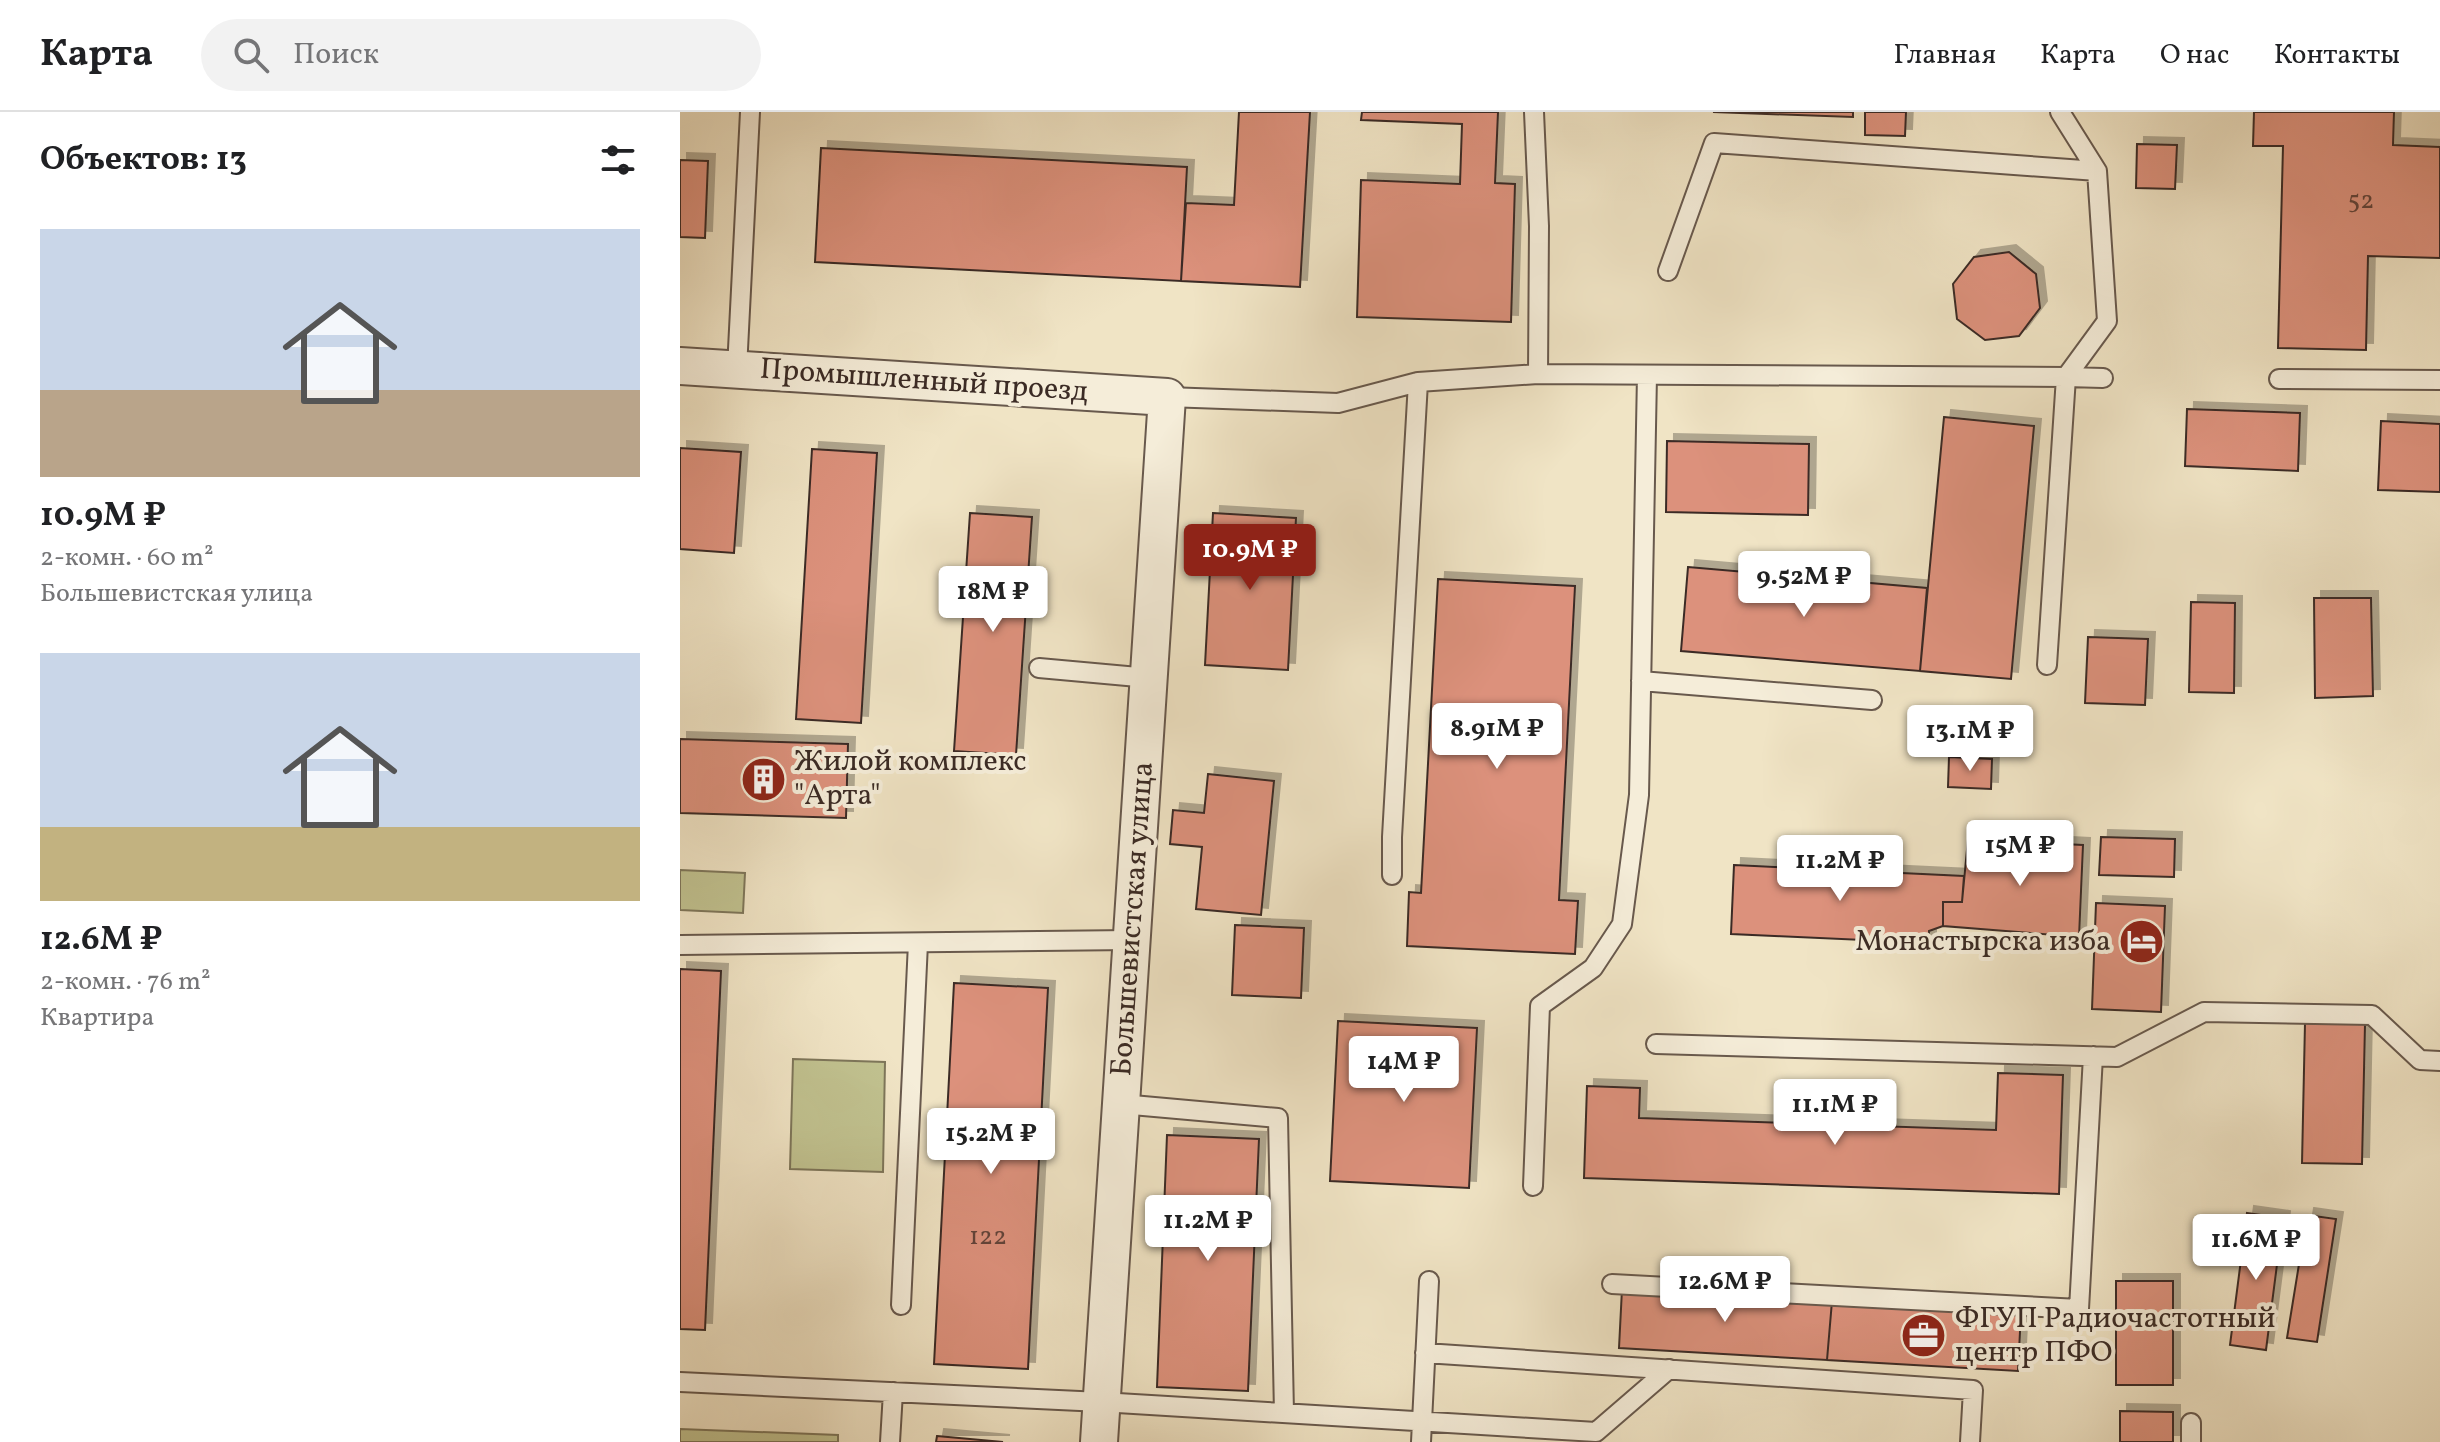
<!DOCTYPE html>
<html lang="ru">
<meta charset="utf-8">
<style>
:root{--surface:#fff;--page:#f2f2f2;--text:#202124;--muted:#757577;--line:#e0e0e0;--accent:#8f2418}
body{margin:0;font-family:Vollkorn,serif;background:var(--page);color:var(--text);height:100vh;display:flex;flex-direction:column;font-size:30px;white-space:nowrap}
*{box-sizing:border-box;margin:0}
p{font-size:26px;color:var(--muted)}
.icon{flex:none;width:44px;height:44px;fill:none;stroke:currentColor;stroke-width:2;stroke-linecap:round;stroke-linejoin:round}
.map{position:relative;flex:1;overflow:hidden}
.side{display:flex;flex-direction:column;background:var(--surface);width:680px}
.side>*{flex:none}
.price{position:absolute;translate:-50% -68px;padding:0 18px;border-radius:8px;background:#fff;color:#222;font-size:26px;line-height:52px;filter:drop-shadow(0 2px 4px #0008)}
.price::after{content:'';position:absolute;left:50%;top:48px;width:24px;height:18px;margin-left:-12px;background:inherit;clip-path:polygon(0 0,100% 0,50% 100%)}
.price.on{background:var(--accent);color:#fff}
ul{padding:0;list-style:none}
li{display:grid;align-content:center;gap:16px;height:424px;padding:0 40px}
li span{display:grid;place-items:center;height:248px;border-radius:0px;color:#555}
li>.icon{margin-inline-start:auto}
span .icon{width:144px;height:144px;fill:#fffc;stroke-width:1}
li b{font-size:34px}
h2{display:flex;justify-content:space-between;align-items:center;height:96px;padding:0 40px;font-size:34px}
header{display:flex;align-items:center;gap:48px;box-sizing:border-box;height:112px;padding:0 40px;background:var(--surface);border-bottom:2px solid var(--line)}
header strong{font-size:38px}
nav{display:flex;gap:44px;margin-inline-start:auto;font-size:28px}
.search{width:560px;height:72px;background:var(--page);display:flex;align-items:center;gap:20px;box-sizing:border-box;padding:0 28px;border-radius:44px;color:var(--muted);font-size:30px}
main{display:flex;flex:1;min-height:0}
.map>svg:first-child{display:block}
.green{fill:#c1c290;stroke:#7e765a;stroke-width:2}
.building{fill:#dc917b;stroke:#3b2b25;stroke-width:2;filter:url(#shadow)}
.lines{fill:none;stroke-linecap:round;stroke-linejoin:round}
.service-casing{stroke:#68594d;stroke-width:22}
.minor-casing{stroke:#68594d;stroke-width:40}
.service{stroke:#f5edd9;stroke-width:18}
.minor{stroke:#f5edd9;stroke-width:36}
.labels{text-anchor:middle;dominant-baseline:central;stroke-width:8;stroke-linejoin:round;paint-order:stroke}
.number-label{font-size:26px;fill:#63443a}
.street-label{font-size:30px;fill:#3b2b25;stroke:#f5edd9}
.poi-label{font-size:30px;fill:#3b2b25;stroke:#f5edd9;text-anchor:start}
</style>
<header>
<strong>Карта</strong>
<div class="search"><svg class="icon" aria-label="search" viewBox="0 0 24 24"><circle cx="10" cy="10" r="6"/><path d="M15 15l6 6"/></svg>Поиск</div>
<nav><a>Главная</a><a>Карта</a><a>О нас</a><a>Контакты</a></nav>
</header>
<main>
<section class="side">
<h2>Объектов: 13<svg class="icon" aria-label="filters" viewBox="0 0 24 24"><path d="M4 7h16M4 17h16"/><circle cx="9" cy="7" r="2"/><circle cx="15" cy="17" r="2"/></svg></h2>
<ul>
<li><span style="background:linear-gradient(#c9d6e8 65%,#b9a48a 0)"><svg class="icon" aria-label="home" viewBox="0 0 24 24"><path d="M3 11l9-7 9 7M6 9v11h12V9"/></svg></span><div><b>10.9M ₽</b><p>2-комн. · 60 m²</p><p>Большевистская улица</p></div></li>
<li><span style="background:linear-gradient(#c9d6e8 70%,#c2b280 0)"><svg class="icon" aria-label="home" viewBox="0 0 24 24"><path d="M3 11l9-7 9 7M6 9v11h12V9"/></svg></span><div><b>12.6M ₽</b><p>2-комн. · 76 m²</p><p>Квартира</p></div></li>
</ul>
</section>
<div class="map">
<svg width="1760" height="1330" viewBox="0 0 1760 1330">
<defs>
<filter id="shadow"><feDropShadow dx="7" dy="-7" stdDeviation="0" flood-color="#0004"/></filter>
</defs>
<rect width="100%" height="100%" fill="#f0e4c5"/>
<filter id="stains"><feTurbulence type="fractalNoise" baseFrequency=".0025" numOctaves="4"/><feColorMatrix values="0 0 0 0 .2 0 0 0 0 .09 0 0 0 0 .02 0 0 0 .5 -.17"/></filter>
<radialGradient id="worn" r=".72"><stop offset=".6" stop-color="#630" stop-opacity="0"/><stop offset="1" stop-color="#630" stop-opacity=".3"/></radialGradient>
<path class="green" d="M0,758l65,3 -2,40 -63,-3z
M113,947l92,3 -2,110 -93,-3z
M0,1317l158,6v7h-158z"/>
<path class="building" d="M559,0h71l-10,175 -119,-6 5,-78 48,2z
M682,0h136l-3,71 20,1 -4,138 -154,-5 4,-137 99,4 2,-60 -101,-4z
M1033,0h140v5z
M1185,0h41l-1,24 -40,-1z
M1574,0h140l-1,33 47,2v111l-72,-2 -2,94 -88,-2 5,-202h-30z
M1457,32l40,1 -2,44 -39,-1z
M141,36l366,19 -6,114 -366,-19z
M0,48l28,1 -3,77 -25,-1z
M1329,140l27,22 4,34 -21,28 -34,4 -28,-21 -4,-35 21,-27z
M1507,297l113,4 -2,58 -113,-5z
M1264,305l90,9 -23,253 -91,-8z
M1701,309l59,3v68l-62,-2z
M987,329l142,3 -1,71 -142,-3z
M0,336l61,4 -7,101 -54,-4z
M132,337l65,4 -16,270 -65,-4z
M290,401l62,4 -16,238 -62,-4z
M533,401l83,5 -8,152 -83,-5z
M1008,455l239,21 -7,83 -239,-20z
M758,467l137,7 -16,314 19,1 -3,53 -168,-8 2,-54 12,1z
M1634,486h57l2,98 -58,2z
M1511,490l44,1 -1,90 -45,-1z
M1408,525l60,2 -3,66 -60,-2z
M0,627l168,5 -2,74 -166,-5z
M1269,645l43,2 -1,30 -43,-2z
M528,662l66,7 -13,134 -65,-6 6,-62 -32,-3 3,-34 31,3z
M1421,725l74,2 -1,38 -75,-2z
M1288,727l115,6 -4,92 -136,-11v-24h19z
M1054,753l230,11 -2,26h-19v24l-14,5v12l-198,-9z
M1416,791l69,3 -4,106 -69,-3z
M555,813l69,3 -3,70 -69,-3z
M0,857l41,2 -16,359 -25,-1z
M274,871l94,5 -20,381 -94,-5z
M658,909l139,7 -8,160 -139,-7z
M1625,911l60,1 -3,140 -60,-1z
M1318,961l65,2 -4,119 -475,-16 3,-92 53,2 -1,30 357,12z
M487,1023l92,4 -11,252 -91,-4z
M1567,1101l36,5 -17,132 -36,-5z
M1627,1103l29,4 -19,123 -30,-4z
M1436,1169h57v104h-57z
M942,1177l210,12 -5,59 -208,-12z
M1152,1189l189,11 -3,59 -191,-11z
M1440,1299l53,1v30h-53z
M257,1324l66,6h-67z"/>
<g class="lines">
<defs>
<path id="service" d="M854,0l5,114 -1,148
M1380,0l37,59 10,150 -41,56 37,1
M988,159l46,-128 383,28
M57,257l13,-257
M1599,267l161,1
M487,285l171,6 80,-21 120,-8 528,3 -19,288
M359,556l110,10
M961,569l231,19
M712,763v-38l26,-455
M0,833l451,-5
M976,932l461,13 87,-45 168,3 48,45 20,1
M441,992l157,14 6,295
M853,1074l7,-180 53,-38 29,-44 17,-129 8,-420
M932,1172l467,25 14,-253
M221,1193l17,-362
M745,1241l548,37 -3,52
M0,1270l421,20 495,30 73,-63
M1511,1311v19
M210,1330l3,-50
M741,1330l8,-161"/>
<path id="minor" d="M0,254l487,31 -68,1045"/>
</defs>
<use href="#service" class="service-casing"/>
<use href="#minor" class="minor-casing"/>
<use href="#service" class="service"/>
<use href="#minor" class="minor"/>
</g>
<defs>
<symbol id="building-disc" viewBox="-11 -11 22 22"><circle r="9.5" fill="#8f2418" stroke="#f5edd9"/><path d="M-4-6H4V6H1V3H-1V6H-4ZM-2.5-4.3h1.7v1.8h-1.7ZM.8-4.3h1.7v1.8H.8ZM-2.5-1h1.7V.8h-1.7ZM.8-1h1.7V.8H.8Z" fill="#fff"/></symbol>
<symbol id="hotel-disc" viewBox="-11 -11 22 22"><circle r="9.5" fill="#8f2418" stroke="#f5edd9"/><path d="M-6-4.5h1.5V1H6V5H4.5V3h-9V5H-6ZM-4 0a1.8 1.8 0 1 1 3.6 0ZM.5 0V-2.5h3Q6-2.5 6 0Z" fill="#fff"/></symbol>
<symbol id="office-disc" viewBox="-11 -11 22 22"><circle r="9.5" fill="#8f2418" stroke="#f5edd9"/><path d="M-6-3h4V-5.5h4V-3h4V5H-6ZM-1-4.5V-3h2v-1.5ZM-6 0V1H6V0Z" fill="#fff"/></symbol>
</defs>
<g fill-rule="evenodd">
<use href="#building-disc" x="58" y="642" width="51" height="51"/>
<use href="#hotel-disc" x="1436" y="804" width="51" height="51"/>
<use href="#office-disc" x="1218" y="1198" width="51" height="51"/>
</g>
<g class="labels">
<g class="number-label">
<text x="1681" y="89">52</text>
<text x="308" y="1125">122</text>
</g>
<g class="street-label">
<text transform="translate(244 269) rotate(4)">Промышленный проезд</text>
<text transform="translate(453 807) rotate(-86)">Большевистская улица</text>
</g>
<g class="poi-label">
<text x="114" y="650">Жилой комплекс<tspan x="114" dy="34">"Арта"</tspan></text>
<text x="1431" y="830" text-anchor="end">Монастырска изба</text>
<text x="1275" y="1207">ФГУП Радиочастотный<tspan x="1275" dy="34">центр ПФО</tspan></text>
</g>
</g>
<rect width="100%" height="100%" filter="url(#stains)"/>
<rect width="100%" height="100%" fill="url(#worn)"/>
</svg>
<b class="price on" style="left:570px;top:480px">10.9M ₽</b>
<b class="price" style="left:1124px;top:507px">9.52M ₽</b>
<b class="price" style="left:313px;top:522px">18M ₽</b>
<b class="price" style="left:817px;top:659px">8.91M ₽</b>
<b class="price" style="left:1290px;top:661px">13.1M ₽</b>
<b class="price" style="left:1340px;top:776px">15M ₽</b>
<b class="price" style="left:1160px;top:791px">11.2M ₽</b>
<b class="price" style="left:724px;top:992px">14M ₽</b>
<b class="price" style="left:1155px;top:1035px">11.1M ₽</b>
<b class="price" style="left:311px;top:1064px">15.2M ₽</b>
<b class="price" style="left:528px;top:1151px">11.2M ₽</b>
<b class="price" style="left:1576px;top:1170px">11.6M ₽</b>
<b class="price" style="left:1045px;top:1212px">12.6M ₽</b>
</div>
</main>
